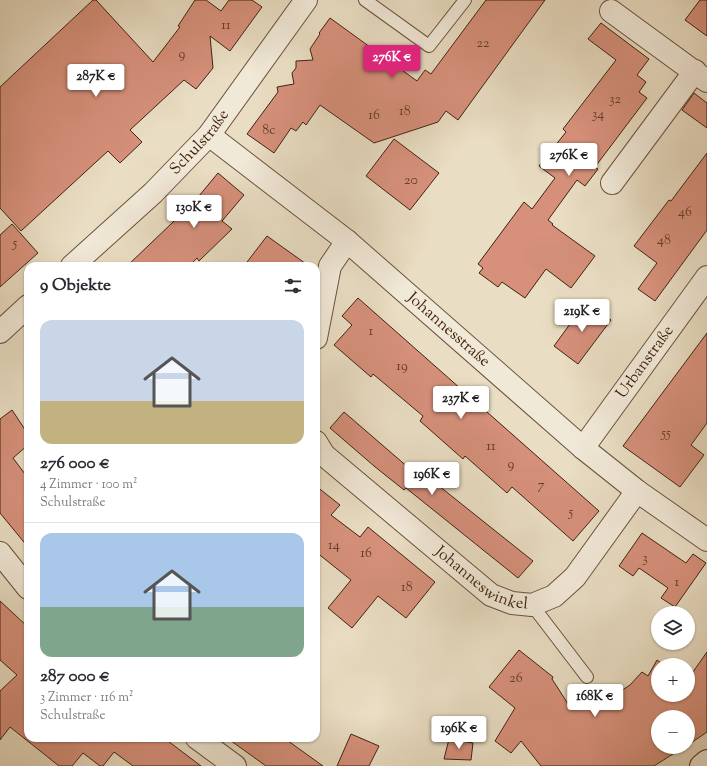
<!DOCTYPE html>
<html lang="de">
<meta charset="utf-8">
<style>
:root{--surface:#fff;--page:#f7f7f7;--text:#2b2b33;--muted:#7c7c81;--line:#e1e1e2;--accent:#db2777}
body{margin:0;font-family:"Sorts Mill Goudy",serif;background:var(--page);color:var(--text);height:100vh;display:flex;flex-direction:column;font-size:15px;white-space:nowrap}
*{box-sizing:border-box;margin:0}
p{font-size:13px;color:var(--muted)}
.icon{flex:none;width:22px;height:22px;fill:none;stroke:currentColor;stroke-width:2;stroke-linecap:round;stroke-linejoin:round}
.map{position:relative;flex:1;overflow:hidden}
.panel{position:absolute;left:24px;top:262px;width:296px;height:480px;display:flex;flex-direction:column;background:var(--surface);border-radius:12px;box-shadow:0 1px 3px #0004}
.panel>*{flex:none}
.fabs{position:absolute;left:651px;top:606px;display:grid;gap:8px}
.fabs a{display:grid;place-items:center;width:44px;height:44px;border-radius:50%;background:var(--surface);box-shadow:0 1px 3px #0004;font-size:20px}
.price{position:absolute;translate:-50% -34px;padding:0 9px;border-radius:4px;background:#fff;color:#222;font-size:13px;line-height:26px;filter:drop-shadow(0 1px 2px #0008)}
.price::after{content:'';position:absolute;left:50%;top:24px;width:12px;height:9px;margin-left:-6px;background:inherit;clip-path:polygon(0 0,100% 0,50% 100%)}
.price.selected{background:var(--accent);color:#fff}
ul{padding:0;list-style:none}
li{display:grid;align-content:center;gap:8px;height:212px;padding:0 16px}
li+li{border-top:1px solid var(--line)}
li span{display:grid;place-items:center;height:124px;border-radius:12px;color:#555}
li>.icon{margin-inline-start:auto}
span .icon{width:72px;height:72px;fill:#fffc;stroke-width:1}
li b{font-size:17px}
h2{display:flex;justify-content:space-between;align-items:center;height:48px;padding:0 16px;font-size:17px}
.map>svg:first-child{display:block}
.building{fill:#d6907b;stroke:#41230e}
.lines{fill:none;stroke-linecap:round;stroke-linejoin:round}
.service-casing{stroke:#6b523b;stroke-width:14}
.minor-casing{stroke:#6b523b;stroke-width:24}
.secondary-casing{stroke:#41230e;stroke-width:24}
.service{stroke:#f1e9d8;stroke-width:12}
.minor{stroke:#f1e9d8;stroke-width:22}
.secondary{stroke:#f1e9d8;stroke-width:22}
.labels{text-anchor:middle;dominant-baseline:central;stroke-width:3.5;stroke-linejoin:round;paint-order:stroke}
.number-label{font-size:14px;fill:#663e29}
.street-label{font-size:16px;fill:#41230e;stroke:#f1e9d8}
</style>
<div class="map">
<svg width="707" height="766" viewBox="0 0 707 766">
<rect width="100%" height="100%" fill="#e9ddc3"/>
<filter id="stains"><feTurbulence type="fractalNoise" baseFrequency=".005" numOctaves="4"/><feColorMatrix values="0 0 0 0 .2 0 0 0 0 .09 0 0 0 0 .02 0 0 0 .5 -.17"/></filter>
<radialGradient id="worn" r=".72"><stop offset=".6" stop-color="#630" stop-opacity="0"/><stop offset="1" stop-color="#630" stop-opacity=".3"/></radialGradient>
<path class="building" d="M93,0h3l57,62 27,-35 -2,-1 17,-26h11l15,11 8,-11h23l10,7 -32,44 -20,-15 3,32 -17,21 -12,-9 -54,50 12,12 -22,21 -12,-12 -87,80 -21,-23v-121z
M486,0h59l-87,120 -12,-9 -8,11 -64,21 -54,-38 -14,20 -3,-3 -7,9 -5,-3 -17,25 -27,-19 31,-42 -1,-5 17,-3 -2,-11 4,-5v-7l17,-1 -3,-11 10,-15 -1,-1 11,-15 87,63 8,-11 6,4z
M700,0h7v36l-22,-16z
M601,23l48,36 -12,16 9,7 -7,10 8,6 -52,69 3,2 -13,17 -8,-6 -29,40 5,4 -1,1 43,31 -24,32 -25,-19 -21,29 -23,-16 -4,5 -19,-14 4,-5 -5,-4 46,-62 8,7 23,-31 -16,-12 27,-34 -3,-3 53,-69 -28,-21z
M694,93l13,10v25l-25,-18z
M394,139l45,34 -29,37 -44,-34z
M707,153v77l-52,71 -17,-12 19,-26 -23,-17 35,-46 2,1z
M218,173l26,22 -22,26 10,8 -33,32 -2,-3 -8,8h-62l67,-64z
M12,224l26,29 -38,34v-52z
M267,236l42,30h-65z
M358,298l241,213 -26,30 -61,-54 -5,6 -42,-37 -2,3 -43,-38 3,-5 -50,-42 -2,3 -37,-32 18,-20 -10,-9z
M586,302l25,18 -33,44 -24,-18z
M707,333v90l-16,22 13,10 -24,32 -57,-41z
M12,410l16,24v11l-15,13 15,20v69l-28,-34v-94z
M344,412l73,63 3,-3 18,15 1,-1 94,75 -15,17 -112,-90 -2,2 -30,-24 -44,-38z
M316,486l24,19 -9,10 29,22 8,-10 67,55 -29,36 -28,-22 -26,32 -24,-20 23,-28 -35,-28z
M642,533l44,30 7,-9 13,9 -31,44 -14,-9 7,-10 -29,-20 -6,8 -14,-10z
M0,601l28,26v111h136l37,28h-68l-19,-14 -11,14h-3l-17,-13 -11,13h-13l-49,-39 -10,13v-49l17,-16 -17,-15z
M519,650l34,27 -1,2 20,31 33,-24 7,11 18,-12 12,-13 6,4 9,-16 7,5h-6v30h30v-16l19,-27v80l-19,13v-28h-30v30h26l-30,19h-113l-20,-25 -10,12 -16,-12 20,-33 -26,-21z
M351,734l28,12 -10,20h-32z
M227,738h57l39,28h-57z
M449,739l24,4 -2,17 -27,-1z"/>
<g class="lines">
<defs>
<path id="service" d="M365,0l64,46 36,-46
M532,605l55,72"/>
<g id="minor">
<path d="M611,11l96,70"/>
<path id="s1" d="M209,135l138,106 236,207 54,43 70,49"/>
<path d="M612,183l83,-112"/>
<path id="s2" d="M72,266l81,-73 56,-58 97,-135"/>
<path d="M0,332l28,-26"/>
<path d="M316,338l14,-72 17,-25"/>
<path id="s3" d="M316,442l8,13 167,140 21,8 20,2 22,-9 21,-19 62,-86"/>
<path id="s4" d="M583,448l124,-171"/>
<path d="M0,553l28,35"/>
<path d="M197,738l38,28"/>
</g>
<path id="secondary" d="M701,766l6,-5"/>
</defs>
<use href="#service" class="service-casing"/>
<use href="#minor" class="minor-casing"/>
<use href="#secondary" class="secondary-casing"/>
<use href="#service" class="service"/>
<use href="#minor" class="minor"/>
<use href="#secondary" class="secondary"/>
</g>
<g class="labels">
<g class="number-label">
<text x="226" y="26">11</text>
<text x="483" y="44">22</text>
<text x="182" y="55">9</text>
<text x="615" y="100">32</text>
<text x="405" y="112">18</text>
<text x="598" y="115">34</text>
<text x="374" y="116">16</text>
<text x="269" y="131">8c</text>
<text x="411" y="181">20</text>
<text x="685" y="213">46</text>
<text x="664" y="241">48</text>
<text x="15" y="244">5</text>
<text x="371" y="332">1</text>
<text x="402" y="367">19</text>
<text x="666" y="434">55</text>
<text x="491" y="447">11</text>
<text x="511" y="465">9</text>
<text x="541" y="486">7</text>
<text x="571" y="513">5</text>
<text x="334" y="546">14</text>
<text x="366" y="554">16</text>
<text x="645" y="559">3</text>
<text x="677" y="583">1</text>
<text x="407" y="588">18</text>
<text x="516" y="679">26</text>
</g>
<g class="street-label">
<text stroke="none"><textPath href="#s2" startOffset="178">Schulstraße</textPath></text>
<text stroke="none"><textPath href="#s1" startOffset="309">Johannesstraße</textPath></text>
<text stroke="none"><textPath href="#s4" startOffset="106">Urbanstraße</textPath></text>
<text stroke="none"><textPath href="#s3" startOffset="217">Johanneswinkel</textPath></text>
</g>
</g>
<rect width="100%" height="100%" filter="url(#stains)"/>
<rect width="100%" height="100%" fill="url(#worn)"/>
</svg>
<div class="fabs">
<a><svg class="icon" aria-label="layers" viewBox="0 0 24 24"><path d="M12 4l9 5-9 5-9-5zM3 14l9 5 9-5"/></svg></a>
<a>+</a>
<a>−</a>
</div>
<b class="price selected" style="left:392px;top:79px">276K €</b>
<b class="price" style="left:96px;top:98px">287K €</b>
<b class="price" style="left:569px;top:177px">276K €</b>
<b class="price" style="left:194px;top:229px">130K €</b>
<b class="price" style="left:582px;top:333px">219K €</b>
<b class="price" style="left:461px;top:420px">237K €</b>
<b class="price" style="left:432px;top:496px">196K €</b>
<b class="price" style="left:595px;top:718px">168K €</b>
<b class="price" style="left:459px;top:750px">196K €</b>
<section class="panel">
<h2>9 Objekte<svg class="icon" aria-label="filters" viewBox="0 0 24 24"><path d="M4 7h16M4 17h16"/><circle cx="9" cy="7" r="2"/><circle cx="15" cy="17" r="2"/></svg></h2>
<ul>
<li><span style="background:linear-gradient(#c9d6e8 65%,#c2b280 0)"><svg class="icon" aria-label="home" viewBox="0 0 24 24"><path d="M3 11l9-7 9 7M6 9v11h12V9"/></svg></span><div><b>276 000 €</b><p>4 Zimmer · 100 m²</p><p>Schulstraße</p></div></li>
<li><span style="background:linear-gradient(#a9c7e8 60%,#7fa58c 0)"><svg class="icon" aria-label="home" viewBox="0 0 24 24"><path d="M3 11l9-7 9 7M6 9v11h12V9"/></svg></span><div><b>287 000 €</b><p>3 Zimmer · 116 m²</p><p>Schulstraße</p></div></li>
</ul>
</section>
</div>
